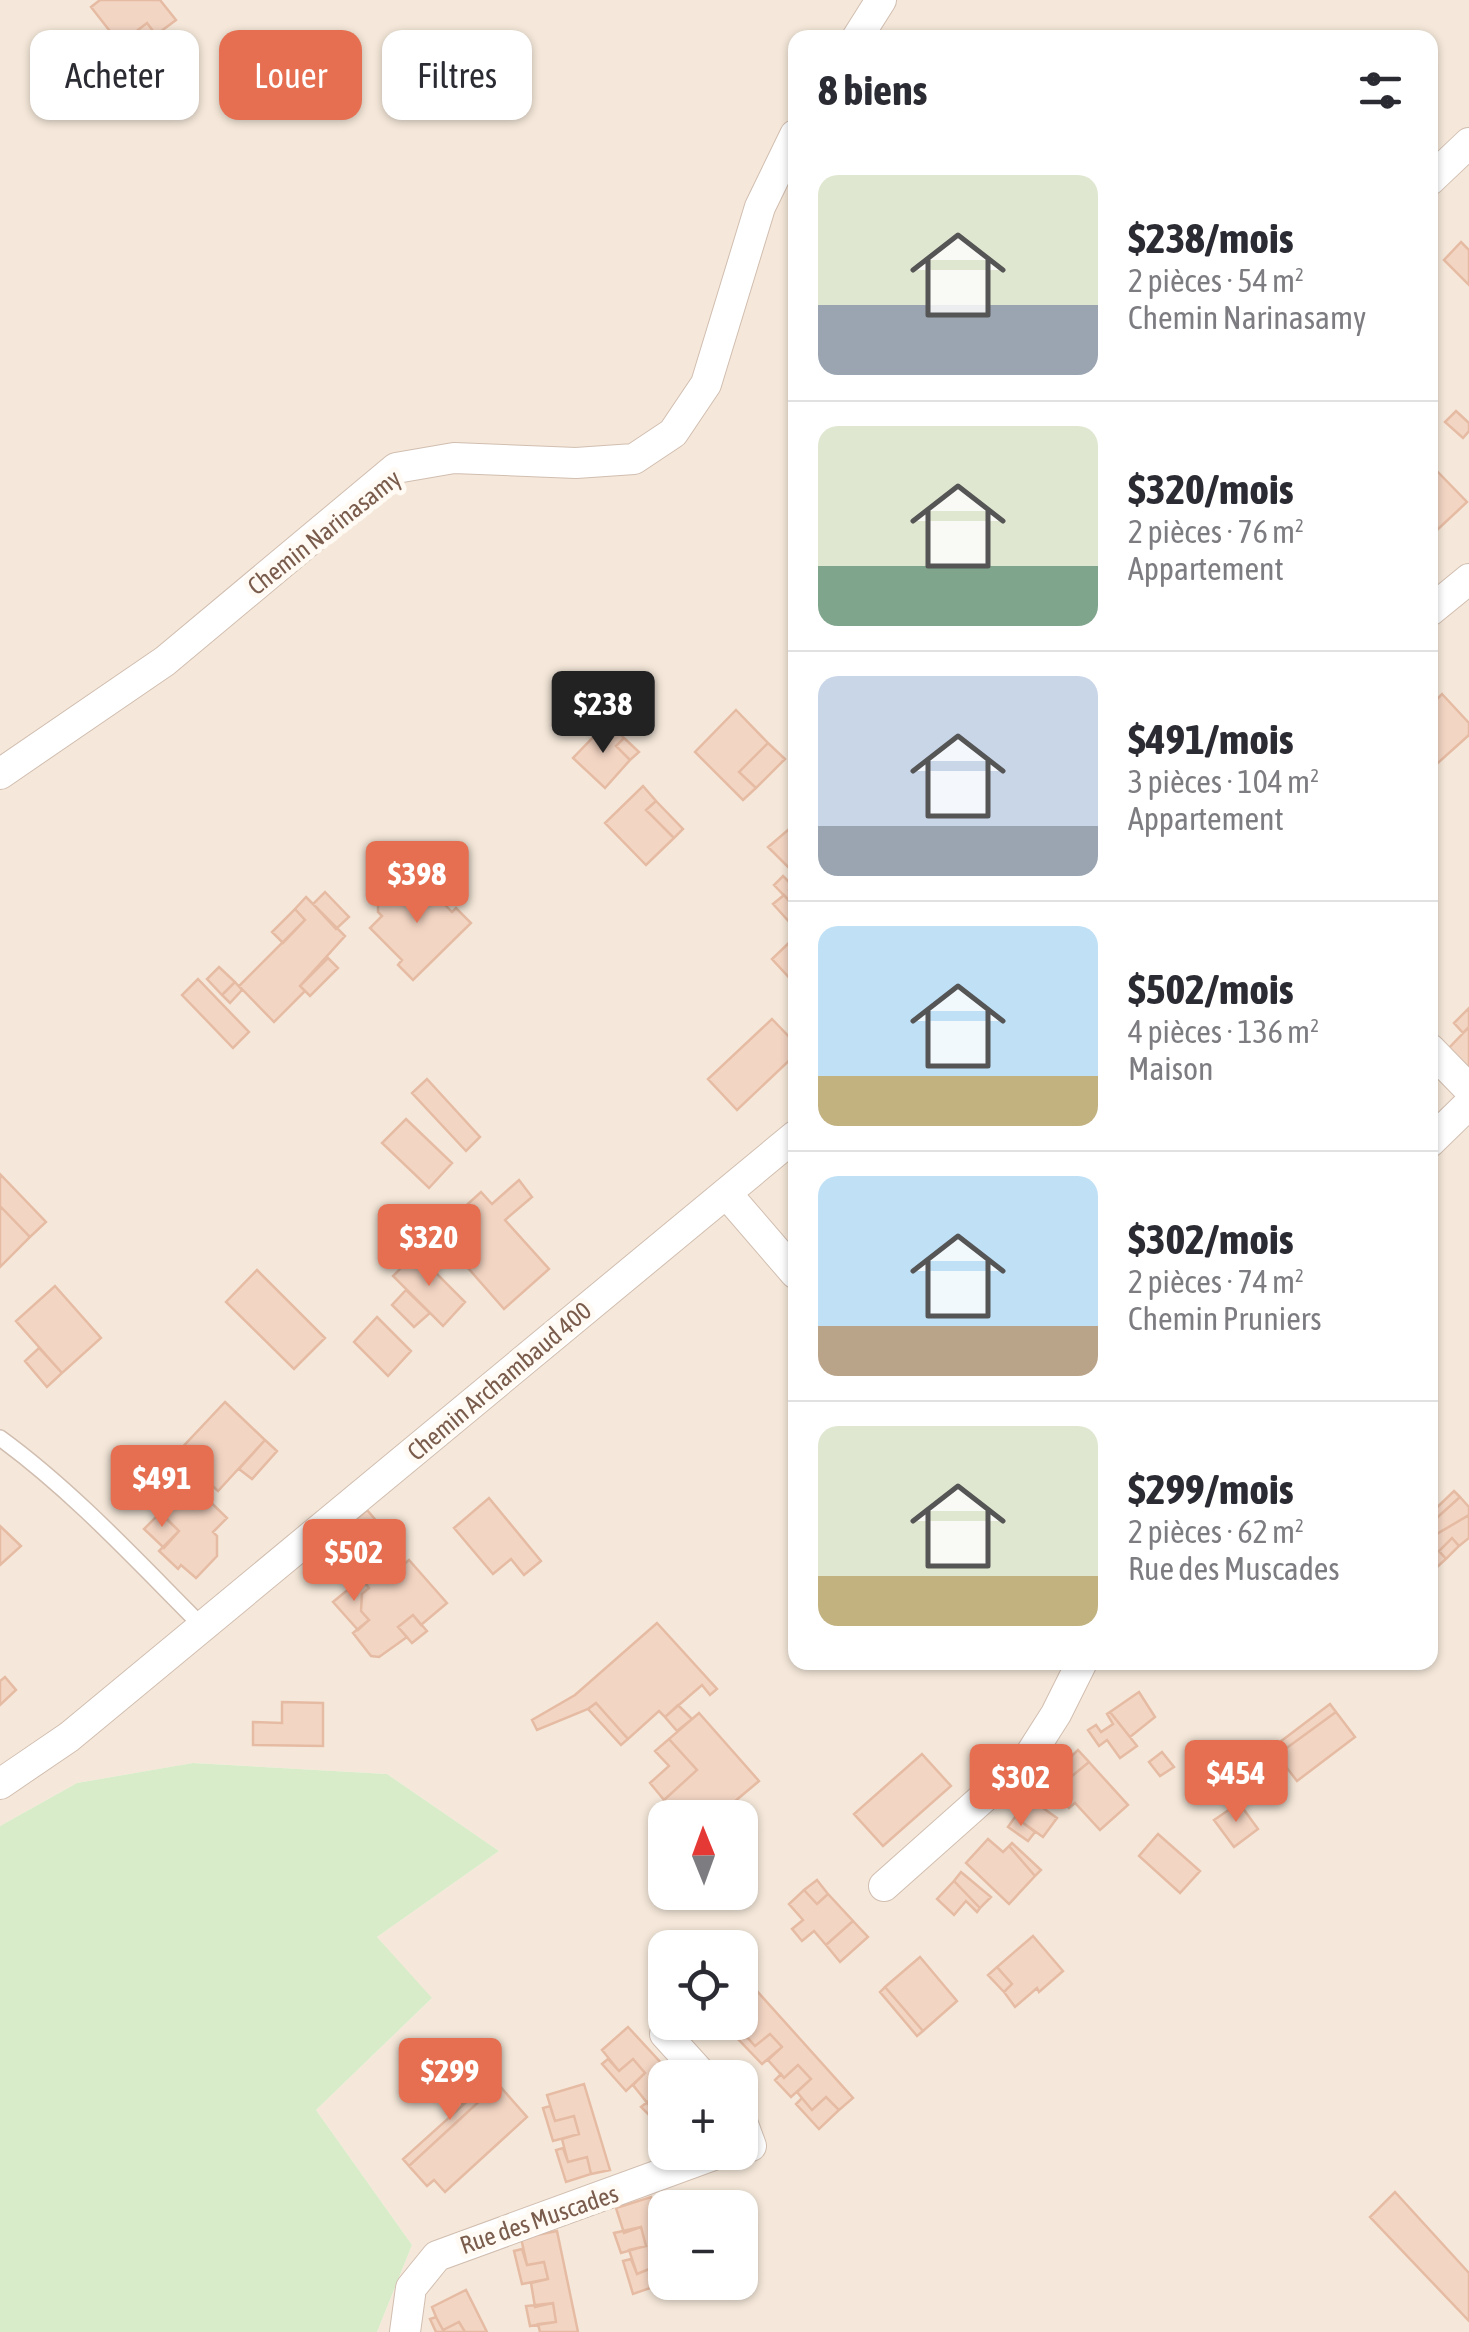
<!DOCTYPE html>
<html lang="fr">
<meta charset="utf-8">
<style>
:root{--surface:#fff;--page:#f2f2f3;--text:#2b2b33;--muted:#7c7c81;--line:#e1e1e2;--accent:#e76f51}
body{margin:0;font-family:"Asap Condensed",sans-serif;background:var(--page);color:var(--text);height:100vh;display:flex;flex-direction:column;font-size:38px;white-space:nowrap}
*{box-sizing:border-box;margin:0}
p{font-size:32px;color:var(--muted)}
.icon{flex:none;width:55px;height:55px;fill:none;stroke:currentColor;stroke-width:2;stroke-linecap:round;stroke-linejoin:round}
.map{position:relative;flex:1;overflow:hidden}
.details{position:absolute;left:788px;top:30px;width:650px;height:1640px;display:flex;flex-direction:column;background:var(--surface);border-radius:20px;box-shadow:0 2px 8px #0004}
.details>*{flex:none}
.banner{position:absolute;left:30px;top:30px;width:608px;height:90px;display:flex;gap:20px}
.needle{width:65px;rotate:359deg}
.buttons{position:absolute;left:648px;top:1800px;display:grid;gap:20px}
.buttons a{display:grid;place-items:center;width:110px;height:110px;border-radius:20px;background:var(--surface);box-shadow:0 2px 8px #0004;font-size:50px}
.price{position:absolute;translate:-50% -85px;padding:0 22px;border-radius:10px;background:var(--accent);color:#fff;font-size:32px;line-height:65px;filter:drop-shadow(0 2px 5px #0008)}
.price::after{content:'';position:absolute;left:50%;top:60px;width:30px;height:22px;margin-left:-15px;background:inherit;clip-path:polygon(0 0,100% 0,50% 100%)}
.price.current{background:#222;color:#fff}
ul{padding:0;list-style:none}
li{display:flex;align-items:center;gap:30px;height:250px;padding:0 30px}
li+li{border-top:2px solid var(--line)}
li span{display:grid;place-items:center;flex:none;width:280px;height:200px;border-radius:20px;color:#555}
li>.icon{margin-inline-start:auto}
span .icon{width:120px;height:120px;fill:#fffc;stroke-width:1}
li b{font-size:42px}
h2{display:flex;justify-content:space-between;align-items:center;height:120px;padding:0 30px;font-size:42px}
.pill{padding:0 35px;border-radius:20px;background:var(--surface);box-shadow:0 2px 8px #0004;font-size:35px;line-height:90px}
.pill.current{background:var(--accent);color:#fff}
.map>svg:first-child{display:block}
.residential{fill:#f5e8da;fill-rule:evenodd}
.green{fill:#d8ecc9}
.building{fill:#f3d5c3;stroke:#e6bba3;stroke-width:2.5}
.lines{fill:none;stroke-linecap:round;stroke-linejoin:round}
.service-casing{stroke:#d1beb0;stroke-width:18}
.minor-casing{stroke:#d1beb0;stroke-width:32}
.service{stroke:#fff;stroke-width:15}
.minor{stroke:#fff;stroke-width:30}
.labels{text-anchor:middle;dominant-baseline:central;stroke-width:10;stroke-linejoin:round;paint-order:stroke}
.street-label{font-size:25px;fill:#7a5c4d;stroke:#fffaf3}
</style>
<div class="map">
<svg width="1469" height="2332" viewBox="0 0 1469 2332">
<rect width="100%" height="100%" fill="#fdf6ec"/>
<path class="residential" d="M0,0h1469v2332h-1092l35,-87 -96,-135 115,-111 -54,-62 122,-86 -112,-77 -193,-11 -117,20 -77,43zM795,38h635v1624h-635zM665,1818h75v74h-75zM665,1948h75v74h-75zM665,2078h75v74h-75zM665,2208h75v74h-75z"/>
<path class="green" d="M193,1763l194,11 112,77 -122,86 55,61 -116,112 96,135 -35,87h-377v-506l77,-43z"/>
<path class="building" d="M100,0h60l16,20 -20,15 -9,-12 -27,21 -29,-37z
M147,23l13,17 -21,17 -14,-17z
M1461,242l8,8v35l-25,-25z
M1456,411l13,12v8l-6,7 -18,-16z
M1434,468l33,34 -31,29 -6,-6v-53z
M1442,694l27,29v12l-39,35v-64z
M736,710l32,33 -29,29 17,16 -13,12 -48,-48z
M608,722l16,16 -8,8 14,14 -25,28 -32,-30z
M624,738l15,14 -9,8 -14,-14z
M768,743l17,16 -29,29 -17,-16z
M643,786l13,15 -10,9 28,28 -28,27 -41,-42z
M656,801l27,28 -9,9 -28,-28z
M788,830l7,7 -2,35 -25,-25z
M783,876l10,10 -4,4 6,7v10l-21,-22z
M420,879l32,33 4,-4 15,15 -58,57 -15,-15 4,-5 -32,-32 12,-12 -4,-4v-10l15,-14h11l3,4z
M325,892l24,25 -13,12 -23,-25z
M784,895l11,12 -3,18 -19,-21z
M306,897l39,39 -45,50 5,5 -31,31 -35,-36 66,-66 -10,-11z
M295,909l10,11 -22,23 -11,-11z
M795,937v47l-23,-25z
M328,958l10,10 -28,28 -10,-10z
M219,967l16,15 -13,13 -15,-16z
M198,979l51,53 -16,16 -51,-53z
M235,982l7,8 -12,13 -8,-8z
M1469,1008v19l-6,6 -9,-10z
M772,1019l23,24v12l-58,55 -29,-31z
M1469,1027v45l-22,-22z
M427,1079l53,58 -14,14 -54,-58z
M406,1119l46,44 -23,25 -47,-45z
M0,1174l46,48 -16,15 -30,-31z
M519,1180l13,17 -27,23 44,49 -45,40 -57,-65 14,-11 -11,-13 31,-28 11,12z
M0,1206l30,31 -30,30z
M450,1220l11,13 -14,11 -12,-11z
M416,1253l49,49 -22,24 -50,-50z
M257,1270l68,68 -31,31 -68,-67z
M55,1286l46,52 -39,35 -46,-52z
M406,1290l24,23 -16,14 -22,-22z
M377,1317l34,34 -23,25 -34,-34z
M39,1348l23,25 -15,14 -22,-26z
M225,1402l40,38 -47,51 -41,-38z
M265,1440l12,11 -25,28 -13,-10z
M193,1485l34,33 -14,14 4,4v20l-21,22 -15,-13 -3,4 -19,-18 20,-20 -15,-15z
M1454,1491l6,6 -30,27v-10z
M1460,1497l9,10v8l-39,23v-14z
M489,1498l52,63 -17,14 -13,-16 -18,15 -39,-46z
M367,1510l13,15 -13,10 -13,-14z
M160,1513l19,18 -15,17 -20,-19z
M1469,1515v23l-10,8 -7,-8 -13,13 7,8 -10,9 -6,-6v-24z
M0,1526l21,20 -21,19z
M1452,1538l7,8 -13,13 -7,-8z
M384,1554l13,16 12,-10 38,43 -26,22 -8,-10 -15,12 9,10 -28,20 -8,-1 -18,-23 16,-13 -8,-9 1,-17 7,-6 -14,-17 17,-15 5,5z
M362,1578l7,10 -7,6 -1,17 8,9 -11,10 -25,-28z
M413,1615l14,16 -15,12 -14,-16z
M657,1623l60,66 -7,6 -8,-10 -37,32 -6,-6 -31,28 -32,-36 -8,6 -51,21 -5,-10 43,-25z
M5,1677l11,13 -16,15v-24z
M1139,1692l16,25 -25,20 -20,-25z
M282,1702l41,1v43l-70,-1v-23l29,1z
M596,1703l32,36 -7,6 -33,-36z
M1330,1704l6,8 -59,43 -5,-7z
M678,1705l14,14 -15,12 -12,-14z
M1110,1712l27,34 -17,12 -13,-18 -8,6 -11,-16 8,-5 5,7 12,-8 -6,-10z
M1336,1712l19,25 -58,44 -20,-26z
M699,1713l60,68 -44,37h-35l-16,-18 33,-30 -28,-31z
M669,1739l28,31 -33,30 -14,-17 19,-17 -14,-15z
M1078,1750l11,12 -35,29 -9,-10z
M1162,1752l12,15 -14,9 -11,-14z
M922,1754l29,32 -68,60 -29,-32z
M1089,1762l39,43 -28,25 -25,-27 -6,5 -15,-17z
M1029,1798l28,20 -14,19 -28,-20z
M1239,1803l19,26 -24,18 -20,-27z
M1015,1817l20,15 -7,9 -20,-14z
M1158,1834l42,37 -20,22 -41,-37z
M988,1839l15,13 6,-6 26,30 -26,28 -43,-41z
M1012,1843l29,27 -6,6 -26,-30z
M961,1872l30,25 -11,11 -26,-27z
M817,1880l11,14 -11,10 -13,-14z
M954,1881l26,27 -3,4 -11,-11 -12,14 -17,-16z
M804,1890l13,14 11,-10 25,27 -27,24 -12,-14 -12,10 -10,-12 11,-9 -14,-16z
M853,1921l15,16 -28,25 -14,-17z
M1033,1936l30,35 -24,21 -2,-4 -22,19 -11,-15 8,-8 -15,-17z
M920,1957l37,44 -34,30 -38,-44z
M997,1967l15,17 -8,8 -16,-17z
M740,1972l113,126 -14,12 -13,-13 -14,13 -15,-18 14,-13 -13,-14 -14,13 -16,-18 14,-13 -12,-13 -15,12 -16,-18 14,-13 -13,-13z
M885,1987l38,44 -6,5 -37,-44z
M740,2001l13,14 -20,18 -9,-11h16z
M628,2027l47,51h-10v16l-3,-3 -14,13 -15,-19 12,-12 -12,-14 -14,12 -17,-21z
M770,2034l12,13 -20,17 -24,-25 7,-4 10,11z
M446,2047h18l29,31 -30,27 -29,-31 2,-19z
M608,2059l11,12 14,-12 12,14 -19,18 -24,-27z
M798,2065l13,14 -20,18 -16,-17 6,-6 3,4z
M493,2078l5,6 -89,82 -6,-7z
M498,2084l29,33 -82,75 -11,-12 -7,6 -18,-20z
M584,2084l26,86 -19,4 -4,-17 -19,5 -6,-23 17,-5 -5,-18 -19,5 -8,-26z
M662,2091l3,22 -9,9 -15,-15z
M826,2097l13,13 -20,19 -23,-25 6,-6 10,12z
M550,2106l5,15 19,-5 5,18 -26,7 -10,-33z
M563,2148l5,14 19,-5 4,17 -25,8 -10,-32z
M1395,2192l74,81v48l-99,-104z
M651,2197l14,46 2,39 -8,3 -5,-18 -17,7 -8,-24 17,-4 -5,-19 -17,6 -8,-25z
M641,2227l5,19 -25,7 -7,-20z
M557,2231l21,101h-38l-2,-8 18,-2 -3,-19 -18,4 -4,-24 17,-4 -4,-17 -17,3 -6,-27z
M522,2249l5,16 17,-3 4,17 -26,5 -8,-33z
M631,2259l6,15 17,-7 5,18 -26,9 -10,-33z
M466,2290l21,42h-22l-6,-10 -16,8 -7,-13 -4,-10z
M553,2303l3,19 -26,4 -4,-20z
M436,2317l7,13 16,-8 6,10h-29l-6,-13z"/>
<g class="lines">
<defs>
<path id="service" d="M0,1438c74,54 137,123 202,188"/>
<path id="minor" d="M857,38l24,-38
M1430,180l39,-37
M1430,611l39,-32
M0,774l165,-113 231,-193 58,-10 122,5 58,-4 39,-26 33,-49 54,-177 35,-72
M1430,1049l39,40
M1430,1142l39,-38
M726,1193l69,80
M0,1784l69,-47 726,-601
M884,1886l144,-128 28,-44 26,-52
M665,2034l40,44
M740,2116l11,30 -11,2
M405,2332l6,-44 26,-32 285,-104"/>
</defs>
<use href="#service" class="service-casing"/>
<use href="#minor" class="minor-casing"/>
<use href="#service" class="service"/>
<use href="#minor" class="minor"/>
</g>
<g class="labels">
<g class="street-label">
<text transform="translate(324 532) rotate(-38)">Chemin Narinasamy</text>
<text transform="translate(499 1381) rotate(-40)">Chemin Archambaud 400</text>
<text transform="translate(539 2219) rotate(-19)">Rue des Muscades</text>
</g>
</g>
</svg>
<div class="buttons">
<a><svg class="needle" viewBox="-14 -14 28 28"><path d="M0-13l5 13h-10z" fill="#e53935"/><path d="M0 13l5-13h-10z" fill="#7c7c81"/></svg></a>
<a><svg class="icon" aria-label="locate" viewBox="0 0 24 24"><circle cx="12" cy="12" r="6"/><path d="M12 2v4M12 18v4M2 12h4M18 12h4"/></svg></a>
<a>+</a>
<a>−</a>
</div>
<b class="price current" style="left:603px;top:756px">$238</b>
<b class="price" style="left:417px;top:926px">$398</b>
<b class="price" style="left:429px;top:1289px">$320</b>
<b class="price" style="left:162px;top:1530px">$491</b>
<b class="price" style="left:354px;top:1604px">$502</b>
<b class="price" style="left:1236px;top:1825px">$454</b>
<b class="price" style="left:1021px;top:1829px">$302</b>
<b class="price" style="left:450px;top:2123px">$299</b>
<div class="banner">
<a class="pill">Acheter</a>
<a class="pill current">Louer</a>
<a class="pill">Filtres</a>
</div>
<section class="details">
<h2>8 biens<svg class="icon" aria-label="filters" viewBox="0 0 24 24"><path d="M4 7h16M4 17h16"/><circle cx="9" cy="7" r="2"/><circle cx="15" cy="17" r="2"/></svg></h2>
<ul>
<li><span style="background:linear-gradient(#dfe7d0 65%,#9aa5b1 0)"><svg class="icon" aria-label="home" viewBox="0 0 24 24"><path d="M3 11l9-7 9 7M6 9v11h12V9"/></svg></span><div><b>$238/mois</b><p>2 pièces · 54 m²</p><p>Chemin Narinasamy</p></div></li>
<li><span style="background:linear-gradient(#dfe7d0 70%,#7fa58c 0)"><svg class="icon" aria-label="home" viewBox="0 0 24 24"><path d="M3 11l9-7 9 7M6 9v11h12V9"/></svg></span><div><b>$320/mois</b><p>2 pièces · 76 m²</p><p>Appartement</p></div></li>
<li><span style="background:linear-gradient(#c9d6e8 75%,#9aa5b1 0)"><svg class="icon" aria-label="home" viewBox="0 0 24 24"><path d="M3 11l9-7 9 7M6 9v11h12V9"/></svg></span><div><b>$491/mois</b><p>3 pièces · 104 m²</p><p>Appartement</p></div></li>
<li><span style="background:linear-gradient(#bfe0f5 75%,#c2b280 0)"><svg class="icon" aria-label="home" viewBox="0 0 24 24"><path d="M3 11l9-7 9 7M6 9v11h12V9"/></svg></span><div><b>$502/mois</b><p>4 pièces · 136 m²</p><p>Maison</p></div></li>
<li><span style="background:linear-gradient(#bfe0f5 75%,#b9a48a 0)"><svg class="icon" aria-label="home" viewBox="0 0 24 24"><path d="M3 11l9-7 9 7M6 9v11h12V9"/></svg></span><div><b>$302/mois</b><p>2 pièces · 74 m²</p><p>Chemin Pruniers</p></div></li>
<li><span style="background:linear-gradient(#dfe7d0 75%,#c2b280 0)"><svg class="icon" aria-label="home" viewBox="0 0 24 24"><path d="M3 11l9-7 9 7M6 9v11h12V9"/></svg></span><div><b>$299/mois</b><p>2 pièces · 62 m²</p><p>Rue des Muscades</p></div></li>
</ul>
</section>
</div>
